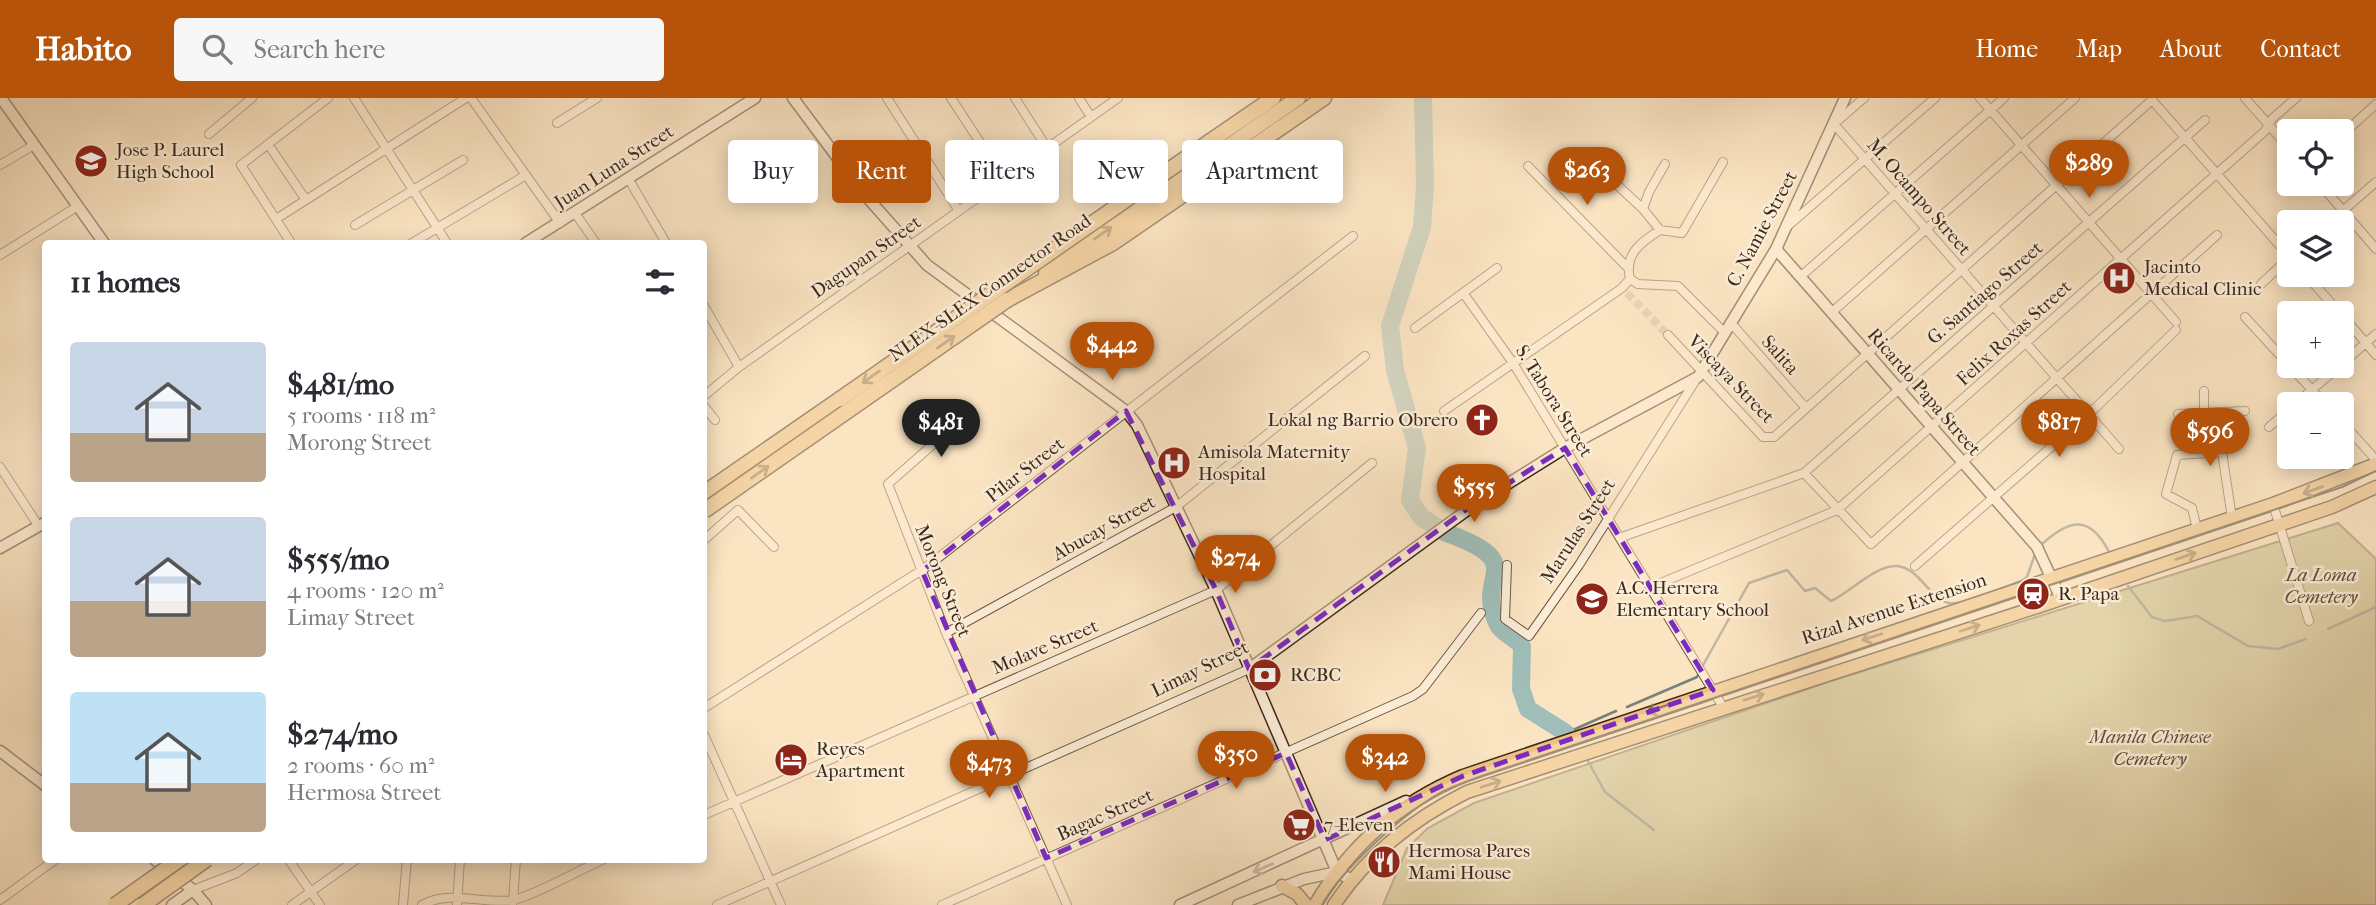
<!DOCTYPE html>
<meta charset="utf-8">
<style>
:root{--surface:#fff;--page:#f7f7f7;--text:#2b2b33;--muted:#7c7c81;--accent:#b45309}
body{margin:0;font-family:"IM FELL French Canon",serif;background:var(--page);color:var(--text);height:100vh;display:flex;flex-direction:column;font-size:26px;white-space:nowrap}
*{box-sizing:border-box;margin:0}
p{font-size:23px;color:var(--muted)}
.icon{flex:none;width:38px;height:38px;fill:none;stroke:currentColor;stroke-width:2;stroke-linecap:round;stroke-linejoin:round}
.map{position:relative;flex:1;overflow:hidden}
.side{position:absolute;left:42px;top:142px;width:665px;height:623px;display:flex;flex-direction:column;background:var(--surface);border-radius:7px;box-shadow:0 4px 18px #0003}
.side>*{flex:none}
.hud{position:absolute;left:728px;top:42px;width:665px;height:63px;display:flex;gap:14px}
.controls{position:absolute;left:2277px;top:21px;display:grid;gap:14px}
.controls a{display:grid;place-items:center;width:77px;height:77px;border-radius:7px;background:var(--surface);box-shadow:0 4px 18px #0003;font-size:35px}
.price{position:absolute;translate:-50% -60px;padding:0 16px;border-radius:24px;background:var(--accent);color:#fff;font-size:23px;line-height:46px;filter:drop-shadow(0 2px 4px #0008)}
.price::after{content:'';position:absolute;left:50%;top:42px;width:21px;height:16px;margin-left:-10px;background:inherit;clip-path:polygon(0 0,100% 0,50% 100%)}
.price.current{background:#222;color:#fff}
ul{padding:0;list-style:none}
li{display:flex;align-items:center;gap:21px;height:175px;padding:0 28px}
li span{display:grid;place-items:center;flex:none;width:196px;height:140px;border-radius:7px;color:#555}
li>.icon{margin-inline-start:auto}
span .icon{width:84px;height:84px;fill:#fffc;stroke-width:1}
li b{font-size:30px}
h2{display:flex;justify-content:space-between;align-items:center;height:84px;padding:0 28px;font-size:30px}
.tag{padding:0 24px;border-radius:7px;background:var(--surface);box-shadow:0 4px 18px #0003;font-size:24px;line-height:63px}
.tag.current{background:var(--accent);color:#fff}
header{display:flex;align-items:center;gap:42px;box-sizing:border-box;height:98px;padding:0 35px;background:var(--accent);color:#fff}
header strong{font-size:33px}
nav{display:flex;gap:38px;margin-inline-start:auto;font-size:24px}
.search{width:490px;height:63px;background:var(--page);display:flex;align-items:center;gap:18px;box-sizing:border-box;padding:0 24px;border-radius:7px;color:var(--muted);font-size:26px}
.map>svg:first-child{display:block}
.green{fill:#c5c28f;stroke:#807656;stroke-width:2}
.lines{fill:none;stroke-linecap:round;stroke-linejoin:round}
.stream{stroke:#78827a;stroke-width:2.5}
.river{stroke:#a0beb9;stroke-width:18}
.street-tunnel{stroke:#d5bfa1;stroke-width:8;stroke-dasharray:8 4;stroke-linecap:butt}
.street-casing{stroke:#6b5846;stroke-width:10}
.secondary-casing{stroke:#3b291c;stroke-width:13}
.primary-casing{stroke:#3b291c;stroke-width:15}
.highway-casing{stroke:#3b291c;stroke-width:17}
.street{stroke:#fcedd7;stroke-width:8}
.secondary{stroke:#fcedd7;stroke-width:10}
.primary{stroke:#eec281;stroke-width:12}
.highway{stroke:#eec281;stroke-width:14}
.tram{stroke:#3b291c;stroke-width:2}
.highway-bridge-casing{stroke:#3b291c;stroke-width:17;stroke-linecap:butt}
.highway-bridge{stroke:#eec281;stroke-width:14}
.oneway{stroke:#8c6e49}
.oneway2{stroke:#9c8b7a}
.marked{fill:none;stroke:#7b2cbf;stroke-width:5;stroke-dasharray:14 9;stroke-linejoin:round}
.labels{text-anchor:middle;dominant-baseline:central;stroke-width:5;stroke-linejoin:round;paint-order:stroke}
.poi-label{font-size:19px;fill:#3b291c;stroke:#fcedd7;text-anchor:start}
.street-label{font-size:19px;fill:#3b291c;stroke:#fcedd7}
.park-label{font-size:19px;font-style:italic;fill:#5e4f39;stroke:#fcedd7}
</style>
<header>
<strong>Habito</strong>
<div class="search"><svg class="icon" aria-label="search" viewBox="0 0 24 24"><circle cx="10" cy="10" r="6"/><path d="M15 15l6 6"/></svg>Search here</div>
<nav><a>Home</a><a>Map</a><a>About</a><a>Contact</a></nav>
</header>
<div class="map">
<svg width="2376" height="807" viewBox="0 0 2376 807">
<rect width="100%" height="100%" fill="#fbe4c2"/>
<filter id="stains"><feTurbulence type="fractalNoise" baseFrequency=".00286" numOctaves="4"/><feColorMatrix values="0 0 0 0 .2 0 0 0 0 .09 0 0 0 0 .02 0 0 0 .5 -.17"/></filter>
<radialGradient id="worn" r=".72"><stop offset=".6" stop-color="#630" stop-opacity="0"/><stop offset="1" stop-color="#630" stop-opacity=".3"/></radialGradient>
<path class="green" d="M2338,425l38,36v346h-993l24,-57 21,-20 46,-25 354,-121z"/>
<g class="lines">
<path class="stream" d="M2041,447c28,-26 49,-31 68,7
M2128,488l24,31 13,4 32,-5 51,30 30,3 28,-10
M2328,531l48,-22
M1702,569l47,-84 38,-13 18,21 10,-3 16,13c20,-9 44,-36 66,-35 23,2 31,32 52,37 14,3 57,-17 72,-22l6,-4 8,-23
M1627,609l70,-30 2,-4
M1566,635l50,-22
M1588,663l17,31 49,38"/>
<path class="river" d="M1423,0l2,88 -3,41 -32,99 5,44 22,78 -7,52 11,17 16,10
M1444,434c90,32 28,42 54,93 3,7 18,14 24,21l-1,43 7,20 38,24"/>
<path class="street-tunnel" d="M1627,195l41,42"/>
<defs>
<path id="street" d="M354,0l93,145
M471,0l89,125
M887,0l72,113
M951,0l53,81
M1015,0l32,50
M1079,0l12,19
M1864,0l-30,26 285,325
M1980,0l196,224
M2245,0l44,50
M557,25l40,-25
M209,36l43,-36
M2342,37l34,-31
M268,46l38,56
M0,67l34,-20
M1528,68l99,101
M1599,70l44,41 17,21 22,3 41,-71
M628,80l38,65
M2320,86l56,65
M1643,111l6,-17 16,-28
M575,115l21,30
M276,121l190,-121
M2330,124l46,-40
M355,127l108,-65
M1789,127l146,-127
M291,145l-50,-78 87,-67
M412,145l114,-68
M0,157l78,-49
M2306,177l34,38
M1800,179l204,-179
M1630,181l8,5 40,2 47,47
M2261,186l28,-26
M1464,196l49,69 210,344
M704,208l35,61
M1831,215l244,-215
M2342,217l34,40
M2245,219l44,48
M1731,225l74,84
M1415,230l82,-60
M1668,237l95,102h11l378,-337 137,156
M2342,266l34,-30
M2290,268l35,38
M2204,293v22
M704,298l35,-29 379,-269
M2295,306l45,-38
M704,308l11,14
M971,313l-83,73 58,149 121,272
M1444,313l178,-123 8,-9c-6,-25 11,-37 30,-49
M2217,314l5,40
M2178,316l67,-3
M2342,324l34,38
M2269,329l20,-17
M0,369l38,58
M1804,375l67,71 346,-309
M2273,406l36,117
M2197,431l-5,-21 -26,-14 11,-39 45,-3 10,66
M1622,439l182,-64 401,-353
M704,442l34,-30 36,37
M1507,467l-2,54 24,17 50,-71 118,-187
M1915,468l174,-152 87,-84
M1651,489l186,-77 428,-379 7,-12 24,-21
M946,535l230,-126 189,-151
M704,610l221,-140 428,-332
M704,637l77,170
M704,717l512,-225 156,-127
M288,761l32,46
M193,792l44,-17 20,-14
M0,802l56,-41
M513,804l3,-43
M292,807l65,-46
M403,807l4,-46
M422,807c29,-16 62,0 92,-5 28,-8 63,-29 90,-41
M457,807l3,-46
M717,807l532,-236
M942,807l471,-209 10,-7 58,-76"/>
<path id="secondary" d="M1,0l103,145
M793,0l73,98 61,69 199,146 11,14 79,165 121,282
M526,145l229,-145
M1776,151l261,298 24,52
M0,450l46,-26
M1249,571l228,-166 88,-55 133,-71 78,-128 69,-151
M0,653l46,35
M154,761l39,31 13,15
M172,807l21,-15
M1180,807l226,-104
M1238,807l66,-26 33,-7 15,8"/>
<path id="primary" d="M1282,788l15,8 9,11
M1315,807c36,-61 84,-102 148,-129l810,-272 103,-40
M1334,807c33,-50 81,-87 133,-113l573,-186 292,-99 44,-20"/>
<path id="highway" d="M1209,44l64,-44
M1046,175l252,-175
M1007,202l106,-57 211,-145
M704,395l136,-94"/>
</defs>
<use href="#street" class="street-casing"/>
<use href="#secondary" class="secondary-casing"/>
<use href="#primary" class="primary-casing"/>
<use href="#highway" class="highway-casing"/>
<use href="#street" class="street"/>
<use href="#secondary" class="secondary"/>
<use href="#primary" class="primary"/>
<use href="#highway" class="highway"/>
<path class="tram" d="M1322,807c20,-36 82,-92 118,-112 11,-6 24,-10 36,-15l866,-291 34,-16"/>
<defs>
<path id="highway-bridge" d="M840,301l369,-257
M704,413l303,-211
M115,807l65,-46
M143,807l64,-46"/>
</defs>
<use href="#highway-bridge" class="highway-bridge-casing"/>
<use href="#highway-bridge" class="highway-bridge"/>
</g>
<defs><path id="oneway-shaft" d="M-6 0H5M1.5-3L5.5 0L1.5 3" fill="none" stroke-width="1.6" stroke-linecap="round" stroke-linejoin="round" transform="scale(1.75)"/></defs>
<g class="oneway">
<use href="#oneway-shaft" transform="translate(1103 135) rotate(-35)"/>
<use href="#oneway-shaft" transform="translate(946 244) rotate(-35)"/>
<use href="#oneway-shaft" transform="translate(871 279) rotate(145)"/>
<use href="#oneway-shaft" transform="translate(760 374) rotate(-35)"/>
<use href="#oneway-shaft" transform="translate(2313 392) rotate(160)"/>
<use href="#oneway-shaft" transform="translate(2186 458) rotate(-19)"/>
<use href="#oneway-shaft" transform="translate(1970 530) rotate(-18)"/>
<use href="#oneway-shaft" transform="translate(1872 539) rotate(162)"/>
<use href="#oneway-shaft" transform="translate(1754 599) rotate(-18)"/>
<use href="#oneway-shaft" transform="translate(1657 611) rotate(161)"/>
<use href="#oneway-shaft" transform="translate(1491 686) rotate(-18)"/>
</g>
<use class="oneway2" href="#oneway-shaft" transform="translate(1263 770) rotate(156)"/>
<path d="M0 0H2376V807H0ZM1126,313l90,179 33,79 218,-160 98,-61 148,242 -250,86 -138,64 -39,-87 -240,105 -124,-287z" fill="#fbe4c2" fill-opacity=".55" fill-rule="evenodd"/>
<path class="marked" d="M1126,313l90,179 33,79 218,-160 98,-61 148,242 -250,86 -138,64 -39,-87 -240,105 -124,-287z"/>
<defs>
<symbol id="school-disc" viewBox="-11 -11 22 22"><circle r="9.5" fill="#8f2418" stroke="#fcedd7"/><path d="M0-5L7-2L0 1L-7-2ZM-4 1L0 2.5L4 1V4Q0 6-4 4Z" fill="#fff"/></symbol>
<symbol id="hospital-disc" viewBox="-11 -11 22 22"><circle r="9.5" fill="#8f2418" stroke="#fcedd7"/><path d="M-5-5h3v3.5h4V-5h3V5h-3V1.5h-4V5h-3Z" fill="#fff"/></symbol>
<symbol id="church-disc" viewBox="-11 -11 22 22"><circle r="9.5" fill="#8f2418" stroke="#fcedd7"/><path d="M-1.2-6h2.4v3.5h3.3v2.4h-3.3V6h-2.4V-.1h-3.3v-2.4h3.3Z" fill="#fff"/></symbol>
<symbol id="station-disc" viewBox="-11 -11 22 22"><circle r="9.5" fill="#8f2418" stroke="#fcedd7"/><path d="M-3-6H3Q5-6 5-4V2Q5 4 3 4L4.5 6H3L1.5 4h-3L-3 6H-4.5L-3 4Q-5 4-5 2V-4Q-5-6-3-6ZM-3.5-4v3h7v-3ZM-3.5 1v1.5H-2V1ZM2 1v1.5H3.5V1Z" fill="#fff"/></symbol>
<symbol id="bank-disc" viewBox="-11 -11 22 22"><circle r="9.5" fill="#8f2418" stroke="#fcedd7"/><path d="M-6-4H6V4H-6ZM0-2.3a2.3 2.3 0 1 0 0 4.6a2.3 2.3 0 1 0 0-4.6Z" fill="#fff"/></symbol>
<symbol id="hotel-disc" viewBox="-11 -11 22 22"><circle r="9.5" fill="#8f2418" stroke="#fcedd7"/><path d="M-6-4.5h1.5V1H6V5H4.5V3h-9V5H-6ZM-4 0a1.8 1.8 0 1 1 3.6 0ZM.5 0V-2.5h3Q6-2.5 6 0Z" fill="#fff"/></symbol>
<symbol id="supermarket-disc" viewBox="-11 -11 22 22"><circle r="9.5" fill="#8f2418" stroke="#fcedd7"/><path d="M-6-5.5h2.5l.6 2H6L4.5 2H-2.5L-4.4-4H-6ZM-1.5 3.2a1.3 1.3 0 1 0 .1 0ZM3 3.2a1.3 1.3 0 1 0 .1 0Z" fill="#fff"/></symbol>
<symbol id="restaurant-disc" viewBox="-11 -11 22 22"><circle r="9.5" fill="#8f2418" stroke="#fcedd7"/><path d="M-5-6h1v4h1v-4h1v4h1v-4h1v5L-1.5 .5V6h-2V.5L-5-1ZM5-6V6H3V1.5H1.5Q1.5-4 5-6Z" fill="#fff"/></symbol>
</defs>
<g fill-rule="evenodd">
<use href="#school-disc" x="72" y="44" width="38" height="38"/>
<use href="#hospital-disc" x="2100" y="161" width="38" height="38"/>
<use href="#church-disc" x="1463" y="303" width="38" height="38"/>
<use href="#hospital-disc" x="1155" y="346" width="38" height="38"/>
<use href="#station-disc" x="2014" y="477" width="38" height="38"/>
<use href="#school-disc" x="1573" y="482" width="38" height="38"/>
<use href="#bank-disc" x="1246" y="558" width="38" height="38"/>
<use href="#hotel-disc" x="772" y="643" width="38" height="38"/>
<use href="#supermarket-disc" x="1280" y="708" width="38" height="38"/>
<use href="#restaurant-disc" x="1365" y="745" width="38" height="38"/>
</g>
<g class="labels">
<g class="poi-label">
<text x="116" y="52">Jose P. Laurel<tspan x="116" dy="22">High School</tspan></text>
<text x="2144" y="169">Jacinto<tspan x="2144" dy="22">Medical Clinic</tspan></text>
<text x="1458" y="322" text-anchor="end">Lokal ng Barrio Obrero</text>
<text x="1198" y="354">Amisola Maternity<tspan x="1198" dy="22">Hospital</tspan></text>
<text x="1616" y="490">A.C. Herrera<tspan x="1616" dy="22">Elementary School</tspan></text>
<text x="2058" y="496">R. Papa</text>
<text x="1290" y="577">RCBC</text>
<text x="816" y="651">Reyes<tspan x="816" dy="22">Apartment</tspan></text>
<text x="1324" y="727">7-Eleven</text>
<text x="1408" y="753">Hermosa Pares<tspan x="1408" dy="22">Mami House</tspan></text>
</g>
<g class="street-label">
<text transform="translate(614 69) rotate(-33)">Juan Luna Street</text>
<text transform="translate(1919 99) rotate(49)">M. Ocampo Street</text>
<text transform="translate(1762 131) rotate(-62)">C. Namie Street</text>
<text transform="translate(866 159) rotate(-35)">Dagupan Street</text>
<text transform="translate(990 190) rotate(-35)">NLEX-SLEX Connector Road</text>
<text transform="translate(1985 195) rotate(-41)">G. Santiago Street</text>
<text transform="translate(2014 235) rotate(-42)">Felix Roxas Street</text>
<text transform="translate(1780 257) rotate(48)">Salita</text>
<text transform="translate(1731 281) rotate(46)">Viscaya Street</text>
<text transform="translate(1924 294) rotate(49)">Ricardo Papa Street</text>
<text transform="translate(1554 303) rotate(58)">S. Tabora Street</text>
<text transform="translate(1025 372) rotate(-38)">Pilar Street</text>
<text transform="translate(1104 430) rotate(-29)">Abucay Street</text>
<text transform="translate(1578 433) rotate(-57)">Marulas Street</text>
<text transform="translate(943 483) rotate(68)">Morong Street</text>
<text transform="translate(1894 511) rotate(-18)">Rizal Avenue Extension</text>
<text transform="translate(1045 549) rotate(-23)">Molave Street</text>
<text transform="translate(1200 571) rotate(-26)">Limay Street</text>
<text transform="translate(1105 717) rotate(-24)">Bagac Street</text>
</g>
<g class="park-label">
<text x="2321" y="477">La Loma<tspan x="2321" dy="22">Cemetery</tspan></text>
<text x="2150" y="639">Manila Chinese<tspan x="2150" dy="22">Cemetery</tspan></text>
</g>
</g>
<rect width="100%" height="100%" filter="url(#stains)"/>
<rect width="100%" height="100%" fill="url(#worn)"/>
</svg>
<div class="controls">
<a><svg class="icon" aria-label="locate" viewBox="0 0 24 24"><circle cx="12" cy="12" r="6"/><path d="M12 2v4M12 18v4M2 12h4M18 12h4"/></svg></a>
<a><svg class="icon" aria-label="layers" viewBox="0 0 24 24"><path d="M12 4l9 5-9 5-9-5zM3 14l9 5 9-5"/></svg></a>
<a>+</a>
<a>−</a>
</div>
<b class="price" style="left:2089px;top:102px">$289</b>
<b class="price" style="left:1587px;top:109px">$263</b>
<b class="price" style="left:1112px;top:284px">$442</b>
<b class="price current" style="left:941px;top:361px">$481</b>
<b class="price" style="left:2059px;top:361px">$817</b>
<b class="price" style="left:2210px;top:370px">$596</b>
<b class="price" style="left:1474px;top:426px">$555</b>
<b class="price" style="left:1235px;top:497px">$274</b>
<b class="price" style="left:1236px;top:693px">$350</b>
<b class="price" style="left:1385px;top:696px">$342</b>
<b class="price" style="left:989px;top:702px">$473</b>
<div class="hud">
<a class="tag">Buy</a>
<a class="tag current">Rent</a>
<a class="tag">Filters</a>
<a class="tag">New</a>
<a class="tag">Apartment</a>
</div>
<section class="side">
<h2>11 homes<svg class="icon" aria-label="filters" viewBox="0 0 24 24"><path d="M4 7h16M4 17h16"/><circle cx="9" cy="7" r="2"/><circle cx="15" cy="17" r="2"/></svg></h2>
<ul>
<li><span style="background:linear-gradient(#c9d6e8 65%,#b9a48a 0)"><svg class="icon" aria-label="home" viewBox="0 0 24 24"><path d="M3 11l9-7 9 7M6 9v11h12V9"/></svg></span><div><b>$481/mo</b><p>5 rooms · 118 m²</p><p>Morong Street</p></div></li>
<li><span style="background:linear-gradient(#c9d6e8 60%,#b9a48a 0)"><svg class="icon" aria-label="home" viewBox="0 0 24 24"><path d="M3 11l9-7 9 7M6 9v11h12V9"/></svg></span><div><b>$555/mo</b><p>4 rooms · 120 m²</p><p>Limay Street</p></div></li>
<li><span style="background:linear-gradient(#bfe0f5 65%,#b9a48a 0)"><svg class="icon" aria-label="home" viewBox="0 0 24 24"><path d="M3 11l9-7 9 7M6 9v11h12V9"/></svg></span><div><b>$274/mo</b><p>2 rooms · 60 m²</p><p>Hermosa Street</p></div></li>
</ul>
</section>
</div>
